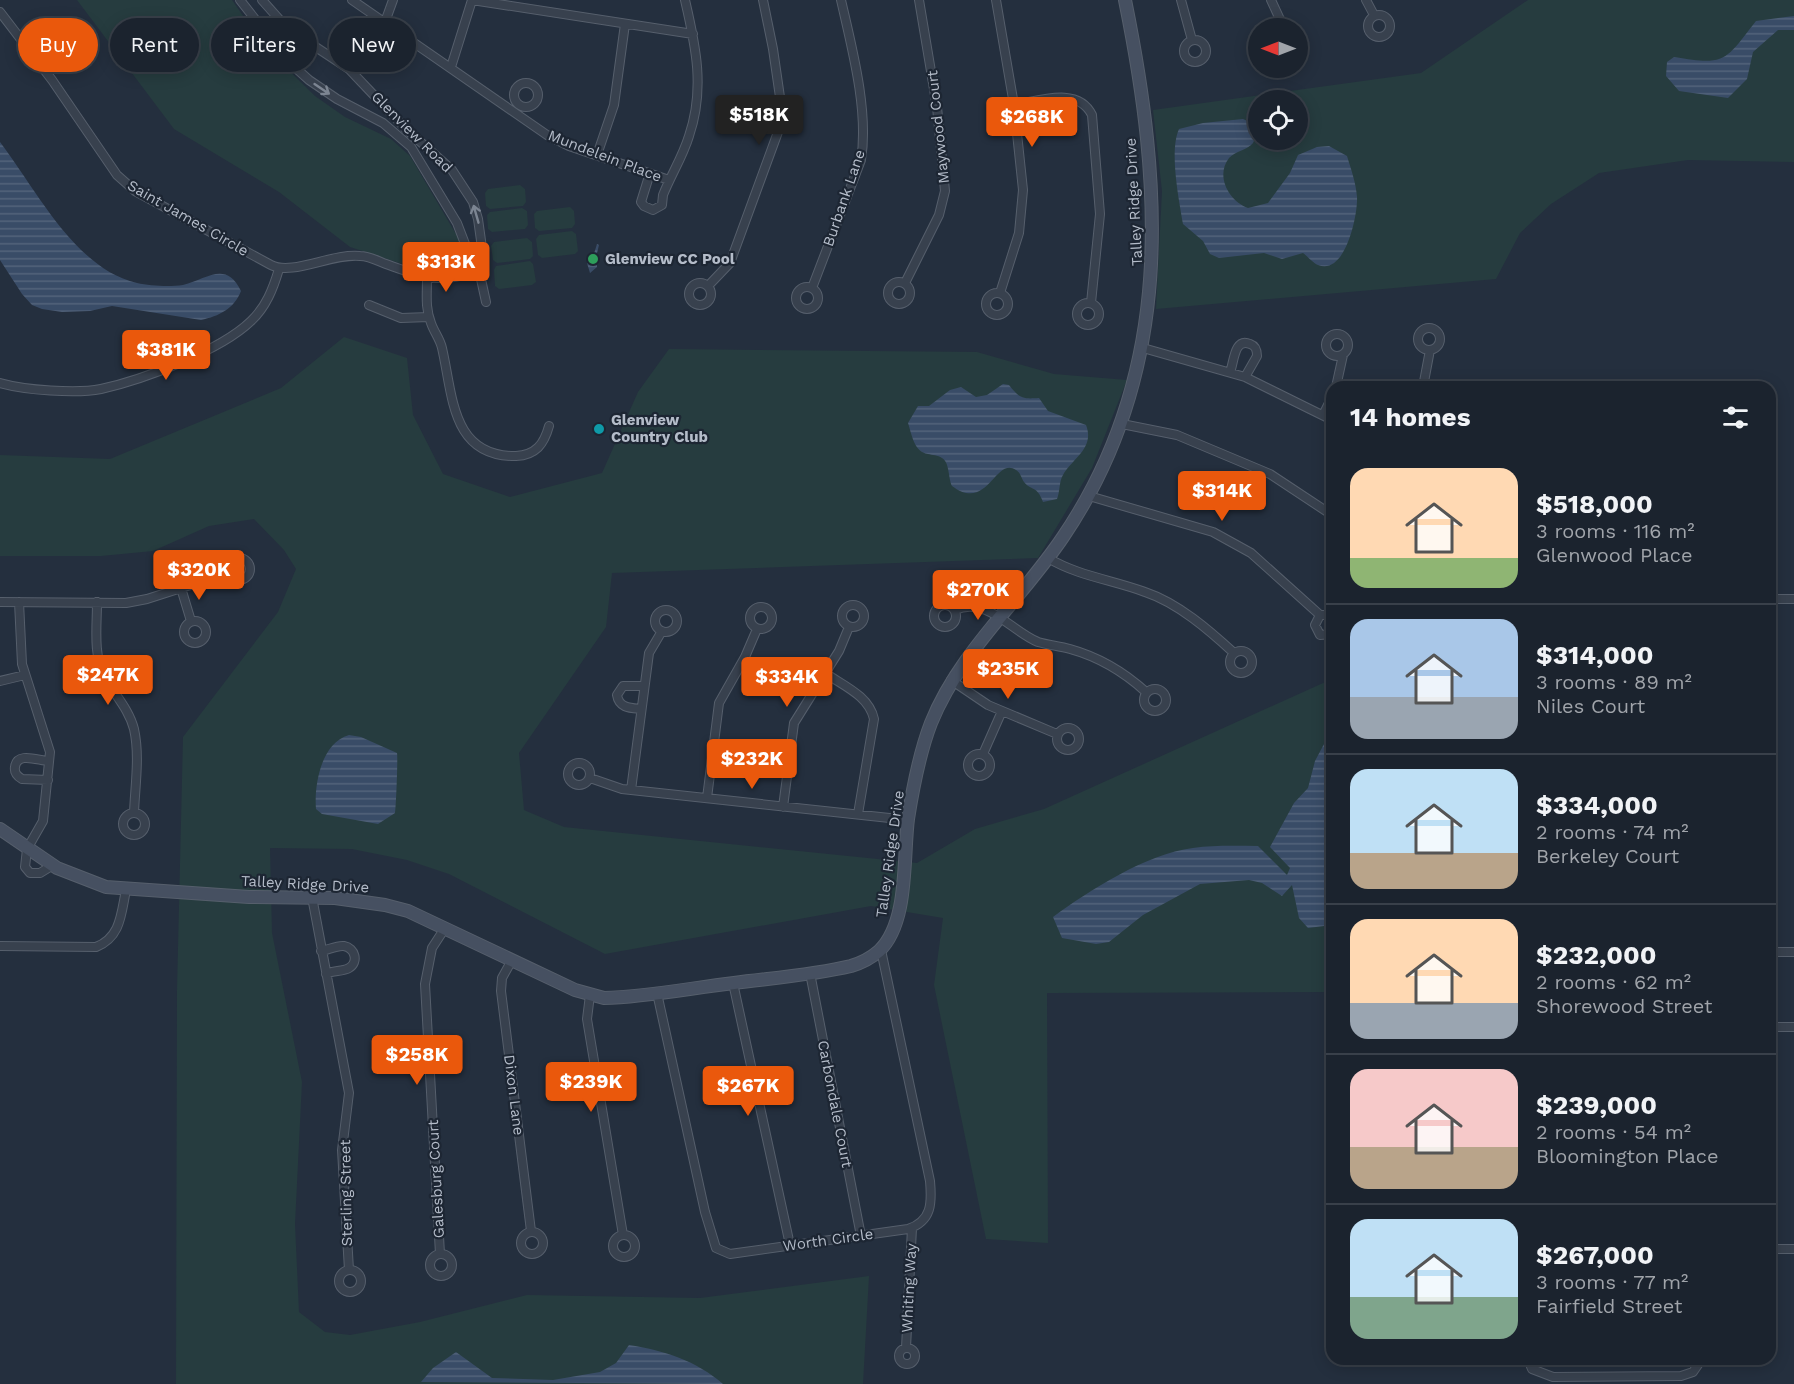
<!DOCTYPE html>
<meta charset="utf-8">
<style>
:root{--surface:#1b232e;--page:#242b36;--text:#f1f3f6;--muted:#a0a4aa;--line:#39404a;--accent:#ea580c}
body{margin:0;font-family:"Work Sans",sans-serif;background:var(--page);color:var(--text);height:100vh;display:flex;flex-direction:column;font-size:22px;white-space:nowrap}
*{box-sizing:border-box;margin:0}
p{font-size:20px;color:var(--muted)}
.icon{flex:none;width:33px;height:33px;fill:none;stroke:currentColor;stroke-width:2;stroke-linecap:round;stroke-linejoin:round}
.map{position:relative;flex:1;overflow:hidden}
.panel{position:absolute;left:1326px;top:381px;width:450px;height:984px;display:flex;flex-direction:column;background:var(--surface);border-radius:18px;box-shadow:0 3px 15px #0003,0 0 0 2px var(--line)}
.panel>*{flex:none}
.top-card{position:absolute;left:18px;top:18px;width:570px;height:54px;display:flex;gap:12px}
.needle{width:39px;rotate:270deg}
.buttons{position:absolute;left:1248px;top:18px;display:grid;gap:12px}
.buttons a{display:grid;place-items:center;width:60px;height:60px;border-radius:50%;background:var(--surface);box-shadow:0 3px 15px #0003,0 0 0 2px var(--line);font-size:30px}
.price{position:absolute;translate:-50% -51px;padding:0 14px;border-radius:6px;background:var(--accent);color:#fff;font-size:20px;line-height:39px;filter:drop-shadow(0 2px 3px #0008)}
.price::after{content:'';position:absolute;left:50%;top:36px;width:18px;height:14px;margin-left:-9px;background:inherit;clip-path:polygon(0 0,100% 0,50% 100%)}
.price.active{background:#222;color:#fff}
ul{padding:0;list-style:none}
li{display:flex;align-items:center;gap:18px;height:150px;padding:0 24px}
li+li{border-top:2px solid var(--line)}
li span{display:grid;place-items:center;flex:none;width:168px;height:120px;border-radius:18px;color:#555}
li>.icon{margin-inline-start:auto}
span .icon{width:72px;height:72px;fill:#fffc;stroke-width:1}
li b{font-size:26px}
h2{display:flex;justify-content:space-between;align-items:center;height:72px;padding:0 24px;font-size:26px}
.tag{padding:0 21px;border-radius:27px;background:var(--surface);box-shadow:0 3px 15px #0003,0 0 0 2px var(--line);font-size:21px;line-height:54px}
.tag.active{background:var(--accent);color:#fff}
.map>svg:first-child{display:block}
.green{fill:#263c3f;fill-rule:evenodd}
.water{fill:url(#water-rules)}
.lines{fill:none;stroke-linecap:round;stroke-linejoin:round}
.street-casing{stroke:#565f6c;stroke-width:10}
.secondary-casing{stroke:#565f6c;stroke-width:14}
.street{stroke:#38414e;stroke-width:8}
.secondary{stroke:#465061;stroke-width:12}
.oneway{stroke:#7c8592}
.leisure-dot{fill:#2e9e5b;stroke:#1d2633;stroke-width:2}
.culture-dot{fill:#0f9aa8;stroke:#1d2633;stroke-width:2}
.labels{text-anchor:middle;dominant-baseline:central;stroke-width:4.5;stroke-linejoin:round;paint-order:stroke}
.street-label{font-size:15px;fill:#b4bcc9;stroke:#1d2633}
.poi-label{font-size:15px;font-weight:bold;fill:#b4bcc9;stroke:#1d2633;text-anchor:start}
</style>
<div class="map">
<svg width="1794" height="1384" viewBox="0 0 1794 1384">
<defs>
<pattern id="water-rules" width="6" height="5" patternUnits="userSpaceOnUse" patternTransform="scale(1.5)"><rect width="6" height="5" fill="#394c67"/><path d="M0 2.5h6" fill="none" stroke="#53647b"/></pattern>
</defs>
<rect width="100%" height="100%" fill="#242f3e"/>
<path class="green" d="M77,0h155l33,47 50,49 30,21 46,22 19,17 53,90 2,13 -22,9 -22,2 -71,-23 -71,-55 -105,-63z
M1528,0h266v162l-106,-2 -89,13 -48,31 -31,29 -24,46 -340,30 6,-118 -9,-81 268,-37zM1258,100h40v40h-40z
M520,185l5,4 1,13 -3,4 -33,3 -4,-3 -1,-13 3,-4z
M570,207l4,4 1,13 -3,4 -33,3 -4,-3 -1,-14 3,-3z
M522,208l5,3 1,14 -3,4 -33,3 -4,-3 -1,-14 3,-3z
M572,231l4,3 2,17 -3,3 -33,4 -4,-3 -2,-16 3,-4z
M527,238l5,4 1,14 -3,3 -33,4 -4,-3 -2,-14 3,-4z
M530,261l3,3 3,18 -4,3 -33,4 -4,-3 -1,-16 2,-4z
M344,337l63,21 6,57 30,59 67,23 92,-24 36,-81 31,-43 308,3 77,22 73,6 -35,88 -54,90 -426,15 -6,54 -87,126 5,57 40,17 353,36 58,-34 69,-20 288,-130v313l-285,1 1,250 -62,-4 -52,-254 9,-67 -72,-12 -266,48 -156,-80 -42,-14 -55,-11 -82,-1 2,85 30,149 -7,142 4,88 26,20 25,3 70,-13 107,-27 173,3 169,-22 -6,108h-687l1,-394 6,-253 95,-125 18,-43 -12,-19 -30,-31 -45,7 -56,25 -52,5h-101v-101l110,4 171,-71z"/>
<path class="water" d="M1794,16v14h-16l-25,22 -6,27 -19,19 -49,-7 -13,-15 1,-14 7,-5c52,9 51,4 82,-36z
M1243,119l11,5c1,6 2,14 -1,19 -5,7 -18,8 -24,15 -14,18 0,43 19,50l20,-5 22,-30 8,-18 19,-8 12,-1 18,10c4,13 9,27 10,41 1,16 -11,79 -39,68 -5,-2 -11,-9 -15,-12l-21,6 -18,-6 -45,5 -9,-4 -7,-13 -20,-17c-4,-24 -14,-73 -4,-95l24,-6z
M0,142c36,47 75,127 137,141 13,3 33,4 46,2 24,-6 43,-25 58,6 -7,18 -22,25 -40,29l-89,-14 -22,5 -28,1 -20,-3 -10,-4 -10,-11 -22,-34z
M597,244l2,1 -3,12 1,10 -7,6 -3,-10 6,-6z
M1003,384l6,1c11,14 14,14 30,13l9,13 38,14c9,23 -13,33 -23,50 -4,6 -3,17 -6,24l-14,3c-6,-17 -12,-11 -19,-20 -3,-4 -3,-9 -8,-12 -21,-14 -28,43 -64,16 -4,-8 -2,-23 -10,-28 -4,-3 -10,-3 -14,-4 -14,-2 -16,-19 -20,-31l10,-17h11l21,-16 11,-3 15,10 11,-2z
M349,735l12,2 36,16c1,4 -1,56 -2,60l-17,11 -56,-10 -6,-5c-2,-24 5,-66 33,-74z
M1332,738v187l-24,3 -9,-10 -7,-33 -10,11 -20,-13 -13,-3 -49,4 -57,31 -34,27 -13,2 -34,-6 -9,-21c37,-27 93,-63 140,-69 22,-3 43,-2 65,-2l29,29 3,-7 -20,-21 24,-44 14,-15 7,-27 9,-17z
M629,1345c34,5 68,16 94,39l-302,-2 12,-14 23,-16 36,26 61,2 47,-8 16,-9z"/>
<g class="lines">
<defs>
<path id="street" d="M240,0l48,61 21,19 28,19 46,24 28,24 46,76 15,39 7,8 7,32
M262,0l25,28 62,41 57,60 46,41 21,32 5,17 6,43 -5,8
M352,0l195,135 22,11 100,34
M472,0l221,34
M996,0l18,105 9,85 -4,43 -19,60
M1181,0l11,40
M1271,0l13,28
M1366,0l8,15
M0,12l52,68 65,95 18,16 136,74c21,11 61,-12 89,-9 9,0 18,5 26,8 37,13 54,21 93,6
M1368 26a11 11 0 1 1 22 0a11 11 0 1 1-22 0Z
M385,22l8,-22
M1298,32v13
M1184 51a11 11 0 1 1 22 0a11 11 0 1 1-22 0Z
M451,67l21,-67
M514 95a12 12 0 1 1 24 0a12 12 0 1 1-24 0Z
M1014,105c25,-4 64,-19 78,10l8,99 -9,89
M597,155l17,-50 11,-81
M650,173l-9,29 3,4 9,4 9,-5 1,-10c8,-20 20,-39 26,-59 16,-47 7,-89 -4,-136
M427,278c0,16 -2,30 4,45 3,9 9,16 11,25 11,47 9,109 74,108 20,-1 28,-12 33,-30
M432,278l28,-9 15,1
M888 293a11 11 0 1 1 22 0a11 11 0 1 1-22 0Z
M689 294a11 11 0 1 1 22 0a11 11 0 1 1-22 0Z
M905,283l34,-68 6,-24 -8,-84 -18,-107
M708,286l22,-23 48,-131 3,-28 -8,-55 -10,-49
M796 298a11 11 0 1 1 22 0a11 11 0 1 1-22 0Z
M812,288l49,-128c8,-48 -9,-112 -20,-160
M986 304a11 11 0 1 1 22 0a11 11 0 1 1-22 0Z
M1077 314a11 11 0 1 1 22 0a11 11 0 1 1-22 0Z
M369,305l32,13 28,-1
M1418 339a11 11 0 1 1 22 0a11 11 0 1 1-22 0Z
M1326 345a11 11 0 1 1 22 0a11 11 0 1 1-22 0Z
M1143,348l102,29 87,43
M1230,372c4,-9 4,-35 20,-28 6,2 7,6 7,12l-12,21
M0,383c25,7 76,11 101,6 41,-9 119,-38 150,-68 15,-14 22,-32 28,-52
M1336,387l7,-32
M1423,387l7,-37
M1323,415l9,-18
M1122,424l55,11 93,39 62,41
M1089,496l124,36 38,21 69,62
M228 569a11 11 0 1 1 22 0a11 11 0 1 1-22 0Z
M1048,558c30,18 65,22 97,34 33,11 64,38 89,61
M181,588l10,33
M1770,599h24
M0,602l126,1 21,-4 81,-26
M19,602l3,62 28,88 -7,69 -16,28 -2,18 5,6h10l13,-8
M97,602c0,25 -4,51 7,74 10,18 25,33 30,53 6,27 1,57 0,84
M842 616a11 11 0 1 1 22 0a11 11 0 1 1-22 0Z
M934 616a11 11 0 1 1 22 0a11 11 0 1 1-22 0Z
M750 618a11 11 0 1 1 22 0a11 11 0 1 1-22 0Z
M655 621a11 11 0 1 1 22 0a11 11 0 1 1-22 0Z
M955,610c32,-14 56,21 83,32 10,3 21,4 32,7 29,8 54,23 76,43
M1332,615h-12l-5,10 5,10 12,-1
M184 632a11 11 0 1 1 22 0a11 11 0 1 1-22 0Z
M1230 662a11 11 0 1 1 22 0a11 11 0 1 1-22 0Z
M825,673c19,13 44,23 49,46l-16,95
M951,680l37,25 69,29
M0,681l25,-6
M1144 700a11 11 0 1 1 22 0a11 11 0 1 1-22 0Z
M641,709c-11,-1 -22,-1 -24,-14l6,-9h20
M1057 739a11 11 0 1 1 22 0a11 11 0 1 1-22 0Z
M968 765a11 11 0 1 1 22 0a11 11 0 1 1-22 0Z
M983,754l19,-43
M568 774a11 11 0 1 1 22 0a11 11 0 1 1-22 0Z
M590,778l32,11 286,31
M48,780l-26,-1c-5,-3 -8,-6 -7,-12 2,-16 24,-6 34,-6
M631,790l18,-137 13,-22
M707,798l12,-95 26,-46 12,-28
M783,807l11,-84 45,-72 10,-24
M123 824a11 11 0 1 1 22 0a11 11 0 1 1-22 0Z
M312,897l37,196 -7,57 7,120
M0,946l96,1c25,-10 25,-33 30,-57
M321,951c7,-1 16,-6 23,-5 11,2 15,16 5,22 -7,4 -16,2 -23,6
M1770,952h24
M512,960l-10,18 -1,13 30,240
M810,973l51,263
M733,983l57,262
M657,993l48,219 11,36 14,6 178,-25c24,-8 24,-26 22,-48l-49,-231
M590,995l-3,24 36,216
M1770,1027h24
M521 1243a11 11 0 1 1 22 0a11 11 0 1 1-22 0Z
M613 1246a11 11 0 1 1 22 0a11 11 0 1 1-22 0Z
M1770,1249h24
M430 1265a11 11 0 1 1 22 0a11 11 0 1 1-22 0Z
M440,1254l-15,-270 7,-36 13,-20
M339 1281a11 11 0 1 1 22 0a11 11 0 1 1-22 0Z
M906,1348l6,-120
M899 1356a8 8 0 1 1 16 0a8 8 0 1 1-16 0Z
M1528,1359l4,10 21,8 128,-1 12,-4 9,-13"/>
<path id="secondary" d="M0,829l57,39 49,19 143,10 86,1 50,7 23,6 167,79 29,8c43,-1 87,-10 130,-15 38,-5 79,-8 117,-17 10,-3 20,-8 28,-15 30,-28 24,-94 29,-132 5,-32 11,-65 23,-96 29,-72 89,-122 132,-186 112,-165 100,-350 62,-537"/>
</defs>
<use href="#street" class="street-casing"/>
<use href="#secondary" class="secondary-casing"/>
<use href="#street" class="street"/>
<use href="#secondary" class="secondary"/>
</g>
<defs><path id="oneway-shaft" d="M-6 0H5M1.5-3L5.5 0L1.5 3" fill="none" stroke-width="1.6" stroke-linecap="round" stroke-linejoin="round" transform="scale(1.5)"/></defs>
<g class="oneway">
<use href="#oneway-shaft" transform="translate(322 89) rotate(34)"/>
<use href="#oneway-shaft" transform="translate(476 214) rotate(-106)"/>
</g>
<circle class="leisure-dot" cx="593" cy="259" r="6"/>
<circle class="culture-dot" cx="599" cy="429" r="6"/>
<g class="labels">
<g class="street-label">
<text transform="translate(938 127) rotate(-96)">Maywood Court</text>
<text transform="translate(412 132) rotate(45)">Glenview Road</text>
<text transform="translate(605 156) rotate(21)">Mundelein Place</text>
<text transform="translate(844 198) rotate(-71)">Burbank Lane</text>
<text transform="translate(1134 202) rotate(-93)">Talley Ridge Drive</text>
<text transform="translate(188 218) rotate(30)">Saint James Circle</text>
<text transform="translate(890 854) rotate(-82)">Talley Ridge Drive</text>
<text transform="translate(305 884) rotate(3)">Talley Ridge Drive</text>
<text transform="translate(514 1095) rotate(83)">Dixon Lane</text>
<text transform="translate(835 1104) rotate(79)">Carbondale Court</text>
<text transform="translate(436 1179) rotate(-93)">Galesburg Court</text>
<text transform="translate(346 1193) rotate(-91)">Sterling Street</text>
<text transform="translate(828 1240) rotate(-8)">Worth Circle</text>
<text transform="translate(909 1288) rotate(-87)">Whiting Way</text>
</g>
<g class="poi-label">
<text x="605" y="259">Glenview CC Pool</text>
<text x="611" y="420">Glenview<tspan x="611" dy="17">Country Club</tspan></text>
</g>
</g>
</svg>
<div class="buttons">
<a><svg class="needle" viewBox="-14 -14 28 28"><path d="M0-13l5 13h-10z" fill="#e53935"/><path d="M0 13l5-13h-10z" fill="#a0a4aa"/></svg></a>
<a><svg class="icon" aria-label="locate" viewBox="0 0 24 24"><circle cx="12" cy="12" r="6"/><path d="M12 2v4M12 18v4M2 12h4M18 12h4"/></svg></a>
</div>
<b class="price active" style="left:759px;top:146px">$518K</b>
<b class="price" style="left:1032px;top:148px">$268K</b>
<b class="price" style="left:446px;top:293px">$313K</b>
<b class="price" style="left:166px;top:381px">$381K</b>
<b class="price" style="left:1222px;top:522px">$314K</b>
<b class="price" style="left:199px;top:601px">$320K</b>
<b class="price" style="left:978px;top:621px">$270K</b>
<b class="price" style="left:1008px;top:700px">$235K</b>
<b class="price" style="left:108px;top:706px">$247K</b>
<b class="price" style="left:787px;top:708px">$334K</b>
<b class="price" style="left:752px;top:790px">$232K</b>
<b class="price" style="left:417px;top:1086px">$258K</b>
<b class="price" style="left:591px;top:1113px">$239K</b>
<b class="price" style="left:748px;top:1117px">$267K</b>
<div class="top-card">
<a class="tag active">Buy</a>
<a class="tag">Rent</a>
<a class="tag">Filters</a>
<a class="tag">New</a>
</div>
<section class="panel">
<h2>14 homes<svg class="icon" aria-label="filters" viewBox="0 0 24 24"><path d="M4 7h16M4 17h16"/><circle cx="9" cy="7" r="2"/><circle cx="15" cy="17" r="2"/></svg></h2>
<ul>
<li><span style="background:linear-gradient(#ffd9b3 75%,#8fb573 0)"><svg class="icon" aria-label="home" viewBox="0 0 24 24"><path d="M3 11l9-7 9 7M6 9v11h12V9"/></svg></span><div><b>$518,000</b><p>3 rooms · 116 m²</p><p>Glenwood Place</p></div></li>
<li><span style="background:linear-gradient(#a9c7e8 65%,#9aa5b1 0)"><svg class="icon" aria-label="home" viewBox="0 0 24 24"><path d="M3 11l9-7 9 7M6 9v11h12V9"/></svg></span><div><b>$314,000</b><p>3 rooms · 89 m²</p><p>Niles Court</p></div></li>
<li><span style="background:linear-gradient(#bfe0f5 70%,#b9a48a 0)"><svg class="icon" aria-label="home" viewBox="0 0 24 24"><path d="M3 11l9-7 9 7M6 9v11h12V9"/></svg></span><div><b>$334,000</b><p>2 rooms · 74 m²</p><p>Berkeley Court</p></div></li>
<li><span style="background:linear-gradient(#ffd9b3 70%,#9aa5b1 0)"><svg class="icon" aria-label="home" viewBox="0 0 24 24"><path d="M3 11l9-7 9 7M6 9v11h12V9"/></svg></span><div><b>$232,000</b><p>2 rooms · 62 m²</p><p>Shorewood Street</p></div></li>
<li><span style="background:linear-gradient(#f6c9c9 65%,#b9a48a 0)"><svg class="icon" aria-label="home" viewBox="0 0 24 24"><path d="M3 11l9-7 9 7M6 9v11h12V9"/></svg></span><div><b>$239,000</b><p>2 rooms · 54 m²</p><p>Bloomington Place</p></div></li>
<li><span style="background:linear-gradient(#bfe0f5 65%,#7fa58c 0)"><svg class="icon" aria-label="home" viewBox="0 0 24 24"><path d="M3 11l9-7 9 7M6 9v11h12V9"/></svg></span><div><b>$267,000</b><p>3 rooms · 77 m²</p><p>Fairfield Street</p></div></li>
</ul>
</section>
</div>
